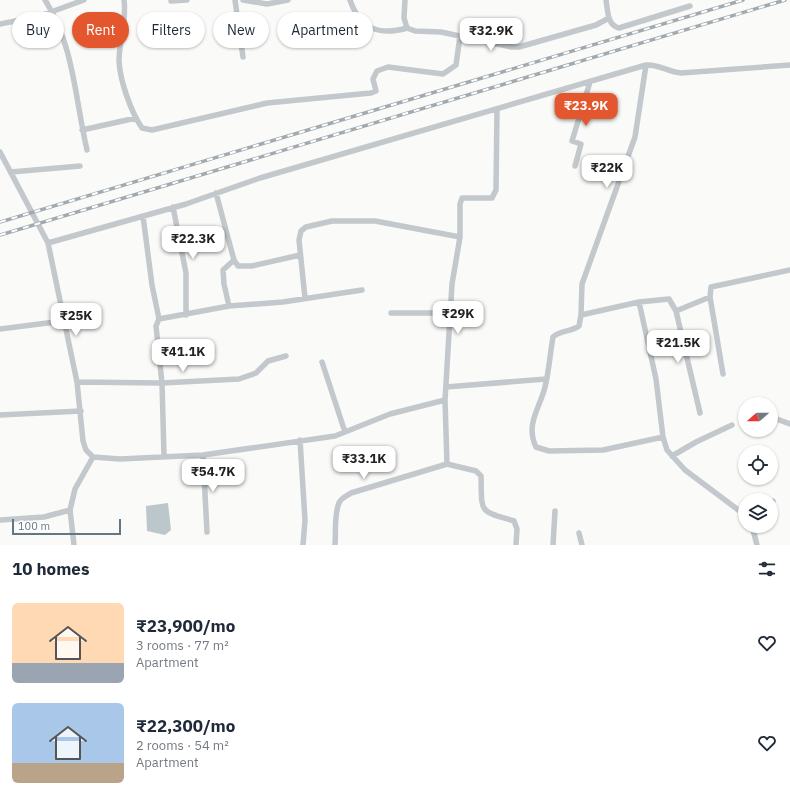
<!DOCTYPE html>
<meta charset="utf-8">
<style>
:root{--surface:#fff;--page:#f2f2f3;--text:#1f2937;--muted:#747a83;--accent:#e4572e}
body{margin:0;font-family:"IBM Plex Sans",sans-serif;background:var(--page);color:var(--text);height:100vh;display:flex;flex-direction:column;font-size:15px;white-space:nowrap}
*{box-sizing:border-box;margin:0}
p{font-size:13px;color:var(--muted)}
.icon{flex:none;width:22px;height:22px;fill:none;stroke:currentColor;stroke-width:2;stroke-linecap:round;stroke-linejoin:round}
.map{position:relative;height:545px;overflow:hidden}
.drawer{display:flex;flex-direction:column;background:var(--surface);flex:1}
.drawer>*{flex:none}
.top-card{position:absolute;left:12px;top:12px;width:400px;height:36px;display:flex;gap:8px}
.needle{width:26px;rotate:250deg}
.buttons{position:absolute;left:738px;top:397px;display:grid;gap:8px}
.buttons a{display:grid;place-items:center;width:40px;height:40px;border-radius:50%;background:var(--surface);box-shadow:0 1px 3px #0004;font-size:20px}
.scale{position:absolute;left:12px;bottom:10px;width:109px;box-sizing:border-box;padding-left:4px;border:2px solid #657683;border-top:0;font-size:11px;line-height:14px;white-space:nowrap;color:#657683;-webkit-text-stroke:3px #fff;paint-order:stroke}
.price{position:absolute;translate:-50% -34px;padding:0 9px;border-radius:8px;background:#fff;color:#222;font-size:13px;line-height:26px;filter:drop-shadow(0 1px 2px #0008)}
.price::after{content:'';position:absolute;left:50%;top:24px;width:12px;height:9px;margin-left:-6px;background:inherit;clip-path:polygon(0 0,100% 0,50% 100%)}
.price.active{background:var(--accent);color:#fff}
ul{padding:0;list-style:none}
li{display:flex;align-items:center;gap:12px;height:100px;padding:0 12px}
li span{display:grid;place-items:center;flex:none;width:112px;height:80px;border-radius:6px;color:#555}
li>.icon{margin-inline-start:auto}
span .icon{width:48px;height:48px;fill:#fffc;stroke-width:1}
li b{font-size:17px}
h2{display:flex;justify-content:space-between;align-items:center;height:48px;padding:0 12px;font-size:17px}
.pill{padding:0 14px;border-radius:18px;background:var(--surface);box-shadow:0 1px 3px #0004;font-size:14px;line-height:36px}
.pill.active{background:var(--accent);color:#fff}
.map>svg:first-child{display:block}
.water{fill:#bbc7cb}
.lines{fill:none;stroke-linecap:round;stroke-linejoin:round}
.street{stroke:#c3c8cc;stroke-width:5.5}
.rail-casing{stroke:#a2aab0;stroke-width:3.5}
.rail{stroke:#fff;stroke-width:2;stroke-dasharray:6;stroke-linecap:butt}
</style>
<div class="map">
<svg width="790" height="545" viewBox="0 0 790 545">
<rect width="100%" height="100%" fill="#fafaf8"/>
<path class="water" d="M168,503l3,27 -6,5 -18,-4 -1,-25z"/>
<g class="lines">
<path class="street" d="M45,0c29,45 30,99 42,150
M124,0c3,20 -5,41 -5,61 1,20 12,51 23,67l10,2 115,-27 104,-10 5,-2 -3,-12 4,-8 11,-4 55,7 13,-9 4,-29
M235,0l8,57
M243,0l24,4 21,-4
M350,0c10,29 29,36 57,28
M405,0l-1,18 3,10 8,3 26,1 70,15h8l77,-22 13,-7
M606,0c2,11 1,25 13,28l71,-22
M171,1l16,-1
M0,24l40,-8 44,-16
M646,65c13,-1 22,7 35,8l109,-8
M497,109l-1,81 -4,8h-30l-2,6v33l-8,47 -7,116 2,64 29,7 5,5c1,38 -3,34 33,45l3,8 -1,16
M82,130l54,-12
M0,152l48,91 29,139 6,59 3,9 7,7 27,2 83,-4 132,-19 55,-22 55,-14
M575,166l6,-22 -9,-3 18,-59
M11,172l69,-6
M216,193l18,67 4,6h14l48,-11
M173,207l13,66v42
M143,216l9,69 7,34
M48,243l138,-39 74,-26 386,-113 -11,72 -53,147 -1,31 58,-13 30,-3 7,12 34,-14
M305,298l-6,-58 2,-9 5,-4 26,-6h43l85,16
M639,302l17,77 7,58 4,13 18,20 60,45
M229,306l-5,-22 -1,-14 11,-10
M676,311l24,102
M391,313h59
M581,315l-2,11c-8,6 -19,4 -26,11 -3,17 -4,34 -8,50 -5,21 -20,37 -9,60l13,4 54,-1 60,-13
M0,329l63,-8
M322,362l23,70
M723,374l-13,-77 1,-10 79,-17
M77,382l85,1 77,-4 17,-6 12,-12 18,-5
M446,387l100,-8
M0,415l81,-4
M771,417l19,7
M300,440l5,80 -2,25
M203,455l4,77
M164,456l-2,-73 -6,-57 3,-7 70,-13 54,-4 79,-12
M672,456l24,-14 36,-17
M771,502l2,-1
M0,520l44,-3 26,-7
M752,526l5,19
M579,533l3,12
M74,545l-4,-35 5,-21 18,-32
M335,545c1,-12 -1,-31 4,-42 2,-5 8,-7 12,-10l96,-29
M553,545l2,-34"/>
<defs>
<path id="rail" d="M0,222l743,-222
M0,235l785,-235"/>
</defs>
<use href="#rail" class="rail-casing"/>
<use href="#rail" class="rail"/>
</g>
</svg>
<div class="buttons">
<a><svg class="needle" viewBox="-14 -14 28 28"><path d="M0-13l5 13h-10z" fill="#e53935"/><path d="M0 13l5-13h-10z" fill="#747a83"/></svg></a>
<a><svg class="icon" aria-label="locate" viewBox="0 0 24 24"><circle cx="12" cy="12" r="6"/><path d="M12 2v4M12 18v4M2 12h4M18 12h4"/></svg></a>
<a><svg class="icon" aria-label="layers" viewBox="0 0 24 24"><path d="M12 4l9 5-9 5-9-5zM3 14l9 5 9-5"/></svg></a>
</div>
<div class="scale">100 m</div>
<b class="price" style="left:491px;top:52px">₹32.9K</b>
<b class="price active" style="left:586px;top:127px">₹23.9K</b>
<b class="price" style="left:607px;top:189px">₹22K</b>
<b class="price" style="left:193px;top:260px">₹22.3K</b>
<b class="price" style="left:458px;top:335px">₹29K</b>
<b class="price" style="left:76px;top:337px">₹25K</b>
<b class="price" style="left:678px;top:364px">₹21.5K</b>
<b class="price" style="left:183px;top:373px">₹41.1K</b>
<b class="price" style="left:364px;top:480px">₹33.1K</b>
<b class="price" style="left:213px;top:493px">₹54.7K</b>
<div class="top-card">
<a class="pill">Buy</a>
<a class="pill active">Rent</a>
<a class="pill">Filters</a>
<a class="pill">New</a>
<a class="pill">Apartment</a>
</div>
</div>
<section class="drawer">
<h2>10 homes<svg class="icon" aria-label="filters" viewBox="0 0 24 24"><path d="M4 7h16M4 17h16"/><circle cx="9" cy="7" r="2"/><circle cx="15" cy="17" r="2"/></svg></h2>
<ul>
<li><span style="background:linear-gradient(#ffd9b3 75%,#9aa5b1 0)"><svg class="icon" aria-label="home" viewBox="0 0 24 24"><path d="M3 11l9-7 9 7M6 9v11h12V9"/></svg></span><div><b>₹23,900/mo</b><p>3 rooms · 77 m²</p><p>Apartment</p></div><svg class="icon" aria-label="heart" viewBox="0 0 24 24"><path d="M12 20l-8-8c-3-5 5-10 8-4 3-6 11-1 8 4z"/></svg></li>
<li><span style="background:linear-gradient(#a9c7e8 75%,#b9a48a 0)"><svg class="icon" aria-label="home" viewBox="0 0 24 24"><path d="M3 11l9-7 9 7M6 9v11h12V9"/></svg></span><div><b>₹22,300/mo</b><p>2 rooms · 54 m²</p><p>Apartment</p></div><svg class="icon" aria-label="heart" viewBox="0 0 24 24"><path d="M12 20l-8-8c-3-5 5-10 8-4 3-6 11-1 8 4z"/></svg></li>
</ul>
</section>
